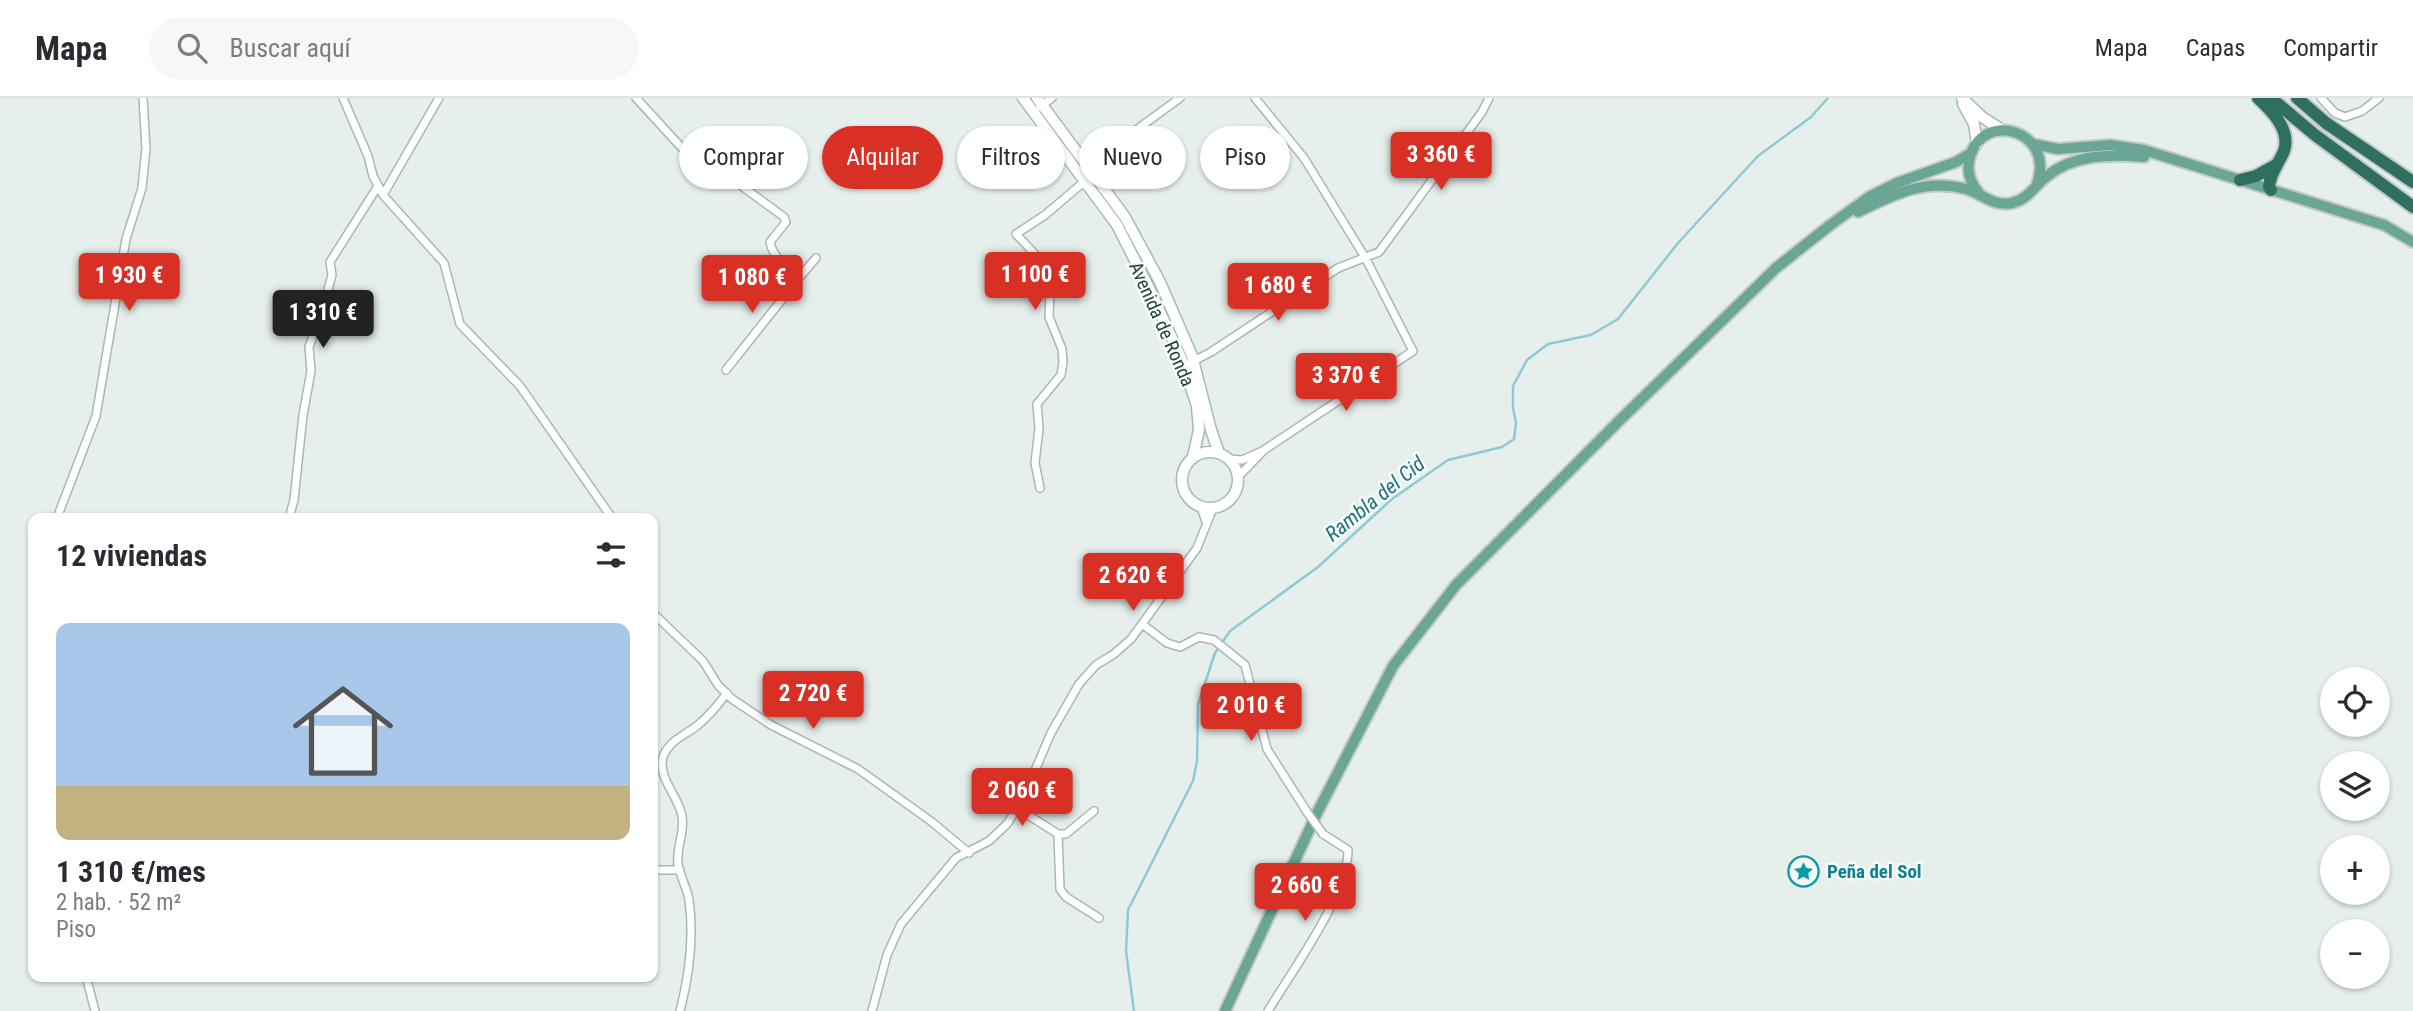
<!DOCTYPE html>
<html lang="es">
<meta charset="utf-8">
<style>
:root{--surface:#fff;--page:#f7f7f7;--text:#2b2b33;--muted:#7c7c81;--line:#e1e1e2;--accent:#d93025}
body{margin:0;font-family:"Roboto Condensed",sans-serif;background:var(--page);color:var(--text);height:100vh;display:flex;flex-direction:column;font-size:26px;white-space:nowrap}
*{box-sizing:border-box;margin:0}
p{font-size:23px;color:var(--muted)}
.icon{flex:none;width:38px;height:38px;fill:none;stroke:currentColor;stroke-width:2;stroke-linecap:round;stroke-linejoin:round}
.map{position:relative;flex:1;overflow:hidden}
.panel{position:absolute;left:28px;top:415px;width:630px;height:469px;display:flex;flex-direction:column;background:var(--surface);border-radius:14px;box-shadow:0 2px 5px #0004}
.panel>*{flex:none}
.hud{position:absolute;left:679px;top:28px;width:665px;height:63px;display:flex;gap:14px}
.tools{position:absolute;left:2320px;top:569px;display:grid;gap:14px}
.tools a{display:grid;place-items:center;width:70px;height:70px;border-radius:50%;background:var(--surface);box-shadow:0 2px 5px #0004;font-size:35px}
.price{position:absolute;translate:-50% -60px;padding:0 16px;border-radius:7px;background:var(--accent);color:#fff;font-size:23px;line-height:46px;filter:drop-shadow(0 2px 4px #0008)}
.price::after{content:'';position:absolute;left:50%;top:42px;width:21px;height:16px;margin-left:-10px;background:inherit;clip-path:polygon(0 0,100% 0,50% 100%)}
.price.active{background:#222;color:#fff}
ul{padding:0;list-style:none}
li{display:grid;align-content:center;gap:14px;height:371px;padding:0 28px}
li+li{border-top:2px solid var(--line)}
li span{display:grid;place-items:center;height:217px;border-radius:14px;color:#555}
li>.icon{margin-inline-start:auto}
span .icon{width:126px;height:126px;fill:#fffc;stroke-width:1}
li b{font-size:30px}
h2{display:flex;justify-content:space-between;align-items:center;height:84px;padding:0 28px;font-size:30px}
.pill{padding:0 24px;border-radius:32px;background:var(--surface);box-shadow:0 2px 5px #0004;font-size:24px;line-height:63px}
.pill.active{background:var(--accent);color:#fff}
header{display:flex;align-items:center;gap:42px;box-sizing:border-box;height:98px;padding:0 35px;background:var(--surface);border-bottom:2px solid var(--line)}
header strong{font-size:33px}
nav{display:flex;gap:38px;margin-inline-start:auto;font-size:24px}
.search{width:490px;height:63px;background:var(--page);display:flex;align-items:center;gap:18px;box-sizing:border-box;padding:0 24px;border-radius:38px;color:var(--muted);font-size:26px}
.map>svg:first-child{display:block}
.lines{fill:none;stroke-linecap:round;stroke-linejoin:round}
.stream{stroke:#8ec9d4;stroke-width:2.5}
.street-casing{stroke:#a8b8b2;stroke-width:10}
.secondary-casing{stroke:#a4bbb3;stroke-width:13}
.primary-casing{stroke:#c2cac8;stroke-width:14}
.highway-casing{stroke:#c2cac8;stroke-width:16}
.street{stroke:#fff;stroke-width:7}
.secondary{stroke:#fff;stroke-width:10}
.primary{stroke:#6aa596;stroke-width:10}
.highway{stroke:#2f6f62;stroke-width:12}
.street-bridge-casing{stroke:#a8b8b2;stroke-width:10;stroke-linecap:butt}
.street-bridge{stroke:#fff;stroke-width:7}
.labels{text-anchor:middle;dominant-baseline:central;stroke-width:5;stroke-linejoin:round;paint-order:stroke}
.street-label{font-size:19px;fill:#24423a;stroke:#f7fbf9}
.culture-label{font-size:19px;font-weight:bold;fill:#0d838f;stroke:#f7fbf9;text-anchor:start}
.water-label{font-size:21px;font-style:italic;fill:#1c6f80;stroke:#f7fbf9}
</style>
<header>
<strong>Mapa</strong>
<div class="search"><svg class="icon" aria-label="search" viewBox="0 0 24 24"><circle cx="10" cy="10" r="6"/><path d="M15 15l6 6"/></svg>Buscar aquí</div>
<nav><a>Mapa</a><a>Capas</a><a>Compartir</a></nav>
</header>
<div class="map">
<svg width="2413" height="913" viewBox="0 0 2413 913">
<rect width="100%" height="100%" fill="#e6efeb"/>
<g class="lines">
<path class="stream" d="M1134,913l-8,-60 2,-41 65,-129 4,-20 1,-57 17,-51 15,-22 88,-64 74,-68 56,-39 54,-13 12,-8 2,-16 -3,-15v-22l14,-26 21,-16 43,-9 27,-16 60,-76 80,-87 53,-39 17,-19"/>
<defs>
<path id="street" d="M343,0l25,58 5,20 10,19 61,68 16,61 60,62 92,132
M636,0l45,49 24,18 27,14 52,38 2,5 -16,20c2,15 18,25 29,36l17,-20
M2321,0l14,15 10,4 17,-6 17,-13
M1040,9l12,-9
M1084,70l96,-70
M383,97l56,-97
M1190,265l21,-11 127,-84 41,-16 103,-140 7,-14
M726,272l73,-92
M1230,361l12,1 18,-8
M1238,379l26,-27 149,-99 -47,-92 -62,-101 -49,-60
M1040,390l-5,-25 4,-35 -2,-24 24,-29 2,-13 -1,-13 -13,-32 1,-28 -4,-23 -30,-32 29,-19 40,-34
M1201,409l5,15
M1213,410l-16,40 -55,76 25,19 13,4 19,-10 15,3 31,25 22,84 40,63
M57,420l39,-102 30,-177 16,-51 4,-40 -3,-50
M289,420l5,-18 9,-85 8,-44 -2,-24 14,-39 9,-33 -2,-13 48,-76
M33,489v11
M653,515l50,48 15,24 14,14 39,26 87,44 74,53 37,31
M1017,710l41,26 2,55 6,8 33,21
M1058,736h8l28,-23
M653,772h27
M86,878l9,35
M680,913c9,-35 14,-75 9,-111 -2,-12 -9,-24 -11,-36 -2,-16 7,-32 4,-48 -3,-19 -25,-39 -19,-59 6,-17 23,-22 35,-32 11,-9 20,-20 29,-32
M872,913l15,-56 14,-31 55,-66 33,-17 19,-18 17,-29 26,-61 28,-49 17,-19 18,-11 17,-15 11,-15
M1268,913c24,-40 80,-116 80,-161l-25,-16"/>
<path id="secondary" d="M1023,0l94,127 33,65 31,68 16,48 2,24 -6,27
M1037,0l88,119 35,65 32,74 19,74 8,23
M1962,0l20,19 20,13
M1963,6l11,20 3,20
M1182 382a28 28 0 1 1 56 0a28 28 0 1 1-56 0Z"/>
<path id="primary" d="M2033,46l25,5 52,-4 34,5 240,75 29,17
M1979,95c-9,-10 -13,-22 -9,-36 13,-48 86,-26 67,27
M1858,114c36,-18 68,-34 108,-23 16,5 28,18 46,14 15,-3 23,-17 34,-26 27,-23 65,-23 98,-20
M1225,913l93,-200 75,-145 63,-81 163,-164 157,-153 53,-42 40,-29 28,-14 59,-21 15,-9"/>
<path id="highway" d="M2258,0c14,13 33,32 26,53 -5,12 -14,22 -15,36l2,3
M2271,0l44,37 98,72
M2297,0l29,25 87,59
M2240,82l16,-4 20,-11"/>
</defs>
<use href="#street" class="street-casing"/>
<use href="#secondary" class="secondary-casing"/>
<use href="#primary" class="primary-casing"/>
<use href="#highway" class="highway-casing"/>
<use href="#street" class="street"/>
<use href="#secondary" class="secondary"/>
<use href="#primary" class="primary"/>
<use href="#highway" class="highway"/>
<defs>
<path id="street-bridge" d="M1307,714l16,22"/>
</defs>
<use href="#street-bridge" class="street-bridge-casing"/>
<use href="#street-bridge" class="street-bridge"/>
</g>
<defs>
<symbol id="sight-ring" viewBox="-11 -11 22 22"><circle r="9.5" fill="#f7fbf9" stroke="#0f9aa8" stroke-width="1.5"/><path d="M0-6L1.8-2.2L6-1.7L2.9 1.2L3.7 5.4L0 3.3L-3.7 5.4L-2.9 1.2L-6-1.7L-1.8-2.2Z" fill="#0f9aa8"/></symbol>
</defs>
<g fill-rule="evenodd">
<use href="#sight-ring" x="1786" y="756" width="35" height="35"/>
</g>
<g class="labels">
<g class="street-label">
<text transform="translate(1162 226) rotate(66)">Avenida de Ronda</text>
</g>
<g class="culture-label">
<text x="1827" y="773">Peña del Sol</text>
</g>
<g class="water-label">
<text transform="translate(1375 401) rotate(-39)">Rambla del Cid</text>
</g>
</g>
</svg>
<div class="tools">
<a><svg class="icon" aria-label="locate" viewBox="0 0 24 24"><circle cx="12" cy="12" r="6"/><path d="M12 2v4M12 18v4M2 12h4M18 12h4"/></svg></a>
<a><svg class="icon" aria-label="layers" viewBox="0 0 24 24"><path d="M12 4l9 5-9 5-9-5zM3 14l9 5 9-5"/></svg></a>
<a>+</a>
<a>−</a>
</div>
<b class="price" style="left:1441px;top:94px">3 360 €</b>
<b class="price" style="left:1035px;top:214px">1 100 €</b>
<b class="price" style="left:129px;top:215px">1 930 €</b>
<b class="price" style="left:752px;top:217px">1 080 €</b>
<b class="price" style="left:1278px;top:225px">1 680 €</b>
<b class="price active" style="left:323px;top:252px">1 310 €</b>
<b class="price" style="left:1346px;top:315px">3 370 €</b>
<b class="price" style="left:1133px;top:515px">2 620 €</b>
<b class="price" style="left:813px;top:633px">2 720 €</b>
<b class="price" style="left:1251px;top:645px">2 010 €</b>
<b class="price" style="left:1022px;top:730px">2 060 €</b>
<b class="price" style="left:1305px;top:825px">2 660 €</b>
<div class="hud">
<a class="pill">Comprar</a>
<a class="pill active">Alquilar</a>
<a class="pill">Filtros</a>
<a class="pill">Nuevo</a>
<a class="pill">Piso</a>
</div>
<section class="panel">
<h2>12 viviendas<svg class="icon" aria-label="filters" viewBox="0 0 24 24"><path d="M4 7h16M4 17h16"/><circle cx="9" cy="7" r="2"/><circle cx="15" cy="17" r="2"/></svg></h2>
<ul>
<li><span style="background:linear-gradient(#a9c7e8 75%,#c2b280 0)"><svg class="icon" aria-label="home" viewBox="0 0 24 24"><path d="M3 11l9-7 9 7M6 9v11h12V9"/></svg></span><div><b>1 310 €/mes</b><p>2 hab. · 52 m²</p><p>Piso</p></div></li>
</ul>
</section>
</div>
